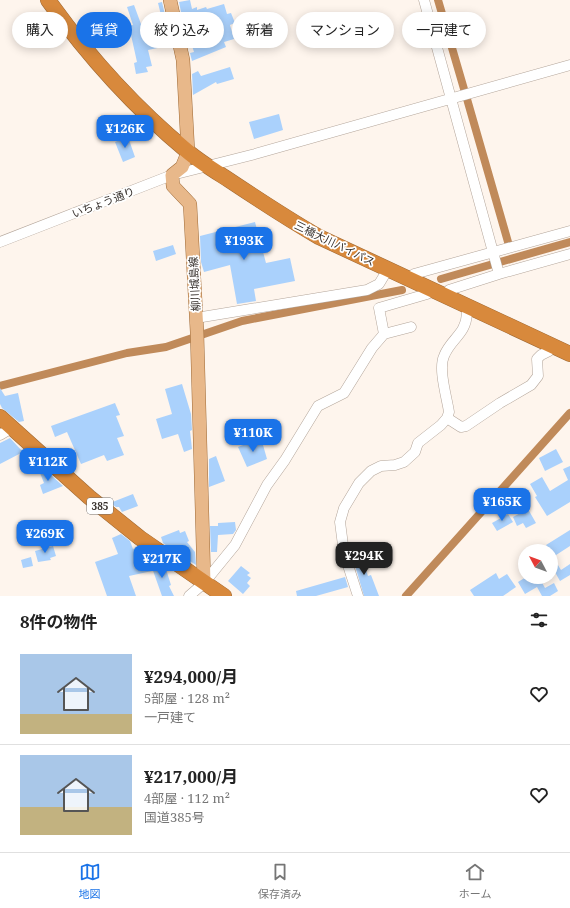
<!DOCTYPE html>
<html lang="ja">
<meta charset="utf-8">
<style>
:root{--surface:#fff;--page:#f2f2f2;--text:#222;--muted:#767676;--line:#e0e0e0;--accent:#1a73e8}
body{margin:0;font-family:"Noto Serif","Noto Sans JP",serif;background:var(--page);color:var(--text);height:100vh;display:flex;flex-direction:column;font-size:15px;white-space:nowrap}
*{box-sizing:border-box;margin:0}
p{font-size:13px;color:var(--muted)}
.icon{flex:none;width:22px;height:22px;fill:none;stroke:currentColor;stroke-width:2;stroke-linecap:round;stroke-linejoin:round}
.map{position:relative;height:596px;overflow:hidden}
.details{display:flex;flex-direction:column;background:var(--surface);flex:1}
.details>*{flex:none}
.top-card{position:absolute;left:12px;top:12px;width:546px;height:36px;display:flex;gap:8px}
.needle{width:26px;rotate:311deg}
.fabs{position:absolute;left:518px;top:544px;display:grid;gap:8px}
.fabs a{display:grid;place-items:center;width:40px;height:40px;border-radius:50%;background:var(--surface);box-shadow:0 2px 10px #0003;font-size:20px}
.price{position:absolute;translate:-50% -34px;padding:0 9px;border-radius:8px;background:var(--accent);color:#fff;font-size:13px;line-height:26px;filter:drop-shadow(0 1px 2px #0008)}
.price::after{content:'';position:absolute;left:50%;top:24px;width:12px;height:9px;margin-left:-6px;background:inherit;clip-path:polygon(0 0,100% 0,50% 100%)}
.price.current{background:#222;color:#fff}
ul{padding:0;list-style:none}
li{display:flex;align-items:center;gap:12px;height:100px;padding:0 20px}
li+li{border-top:1px solid var(--line)}
li span{display:grid;place-items:center;flex:none;width:112px;height:80px;border-radius:0px;color:#555}
li>.icon{margin-inline-start:auto}
span .icon{width:48px;height:48px;fill:#fffc;stroke-width:1}
li b{font-size:17px}
h2{display:flex;justify-content:space-between;align-items:center;height:48px;padding:0 20px;font-size:17px}
.chip{padding:0 14px;border-radius:18px;background:var(--surface);box-shadow:0 2px 10px #0003;font-size:14px;line-height:36px}
.chip.current{background:var(--accent);color:#fff}
.dock{display:flex;justify-content:space-around;align-items:center;height:56px;border-top:1px solid var(--line);background:var(--surface);font-size:11px;color:var(--muted)}
.dock a{display:grid;justify-items:center;gap:2px}
.dock .current{color:var(--accent)}
.map>svg:first-child{display:block}
.lines{fill:none;stroke-linecap:round;stroke-linejoin:round}
.canal{stroke:#c08a5a;stroke-width:8}
.building{fill:#aad1fc}
.minor-casing{stroke:#b3a59a;stroke-width:11}
.major-casing{stroke:#9f6a36;stroke-width:14}
.highway-casing{stroke:#9f6a36;stroke-width:16}
.minor{stroke:#fff;stroke-width:10}
.major{stroke:#e8b88a;stroke-width:13}
.highway{stroke:#d8893c;stroke-width:15}
.labels{text-anchor:middle;dominant-baseline:central;stroke-width:3.5;stroke-linejoin:round;paint-order:stroke}
.shield{fill:#fff;stroke:#726e6b;stroke-width:1}
.shield-label{font-size:10px;font-weight:bold;fill:#36302c}
.street-label{font-size:11px;fill:#36302c;stroke:#fff}
</style>
<div class="map">
<svg width="570" height="596" viewBox="0 0 570 596">
<rect width="100%" height="100%" fill="#fef5ed"/>
<g class="lines">
<path class="canal" d="M438,0l26,89
M467,99l41,143
M441,279l129,-37
M0,386l127,-33 39,-6 76,-26 160,-31
M406,596l164,-183"/>
</g>
<path class="building" d="M190,0l2,9 5,-2v3l9,-3 1,2 17,-5 3,10 4,-1 4,10 -5,2 4,14 -10,3 2,5 -34,14 -2,-8 4,-1 -5,-16 -3,1 -7,-35z
M162,2l10,43 -24,5 4,16 -6,1 2,5 -12,2 -2,-11 3,-1 -8,-36 4,-1 -6,-18 7,-2 7,19 17,-4 -1,-4 4,-1 -3,-12z
M230,67l4,12 -17,5 -1,-2 -23,13 -1,-21 6,-3 3,5z
M279,114l4,16 -29,9 -5,-17z
M128,137l7,20 -12,5 -8,-20z
M255,222l11,41 24,-5 5,23 -41,8 2,12 -19,3 -7,-39 -26,7 -3,-10 -1,-26z
M173,245l3,9 -20,7 -3,-10z
M182,384l9,30 1,16 -2,1 2,18 -8,3 -6,-18 -16,5 -6,-20 16,-5 -7,-25z
M0,388l5,8 13,-3 6,28 -5,1 -17,-14 -2,-4z
M115,403l5,12 -4,1 8,20 -7,2 7,17 -17,6 -3,-6 -23,9 -14,-32 -12,5 -4,-11z
M10,438l13,14 -23,12v-21z
M261,438l6,21 -20,8 -9,-20z
M556,449l7,13 -18,9 -6,-13z
M216,456l9,25 -16,6v-28z
M570,466v36l-23,14 -12,-19 2,-1 -7,-12 12,-7 8,14 18,-11 -5,-11z
M42,467l21,19 -20,8 -3,-9 4,-2 -6,-15z
M133,494l5,12 -16,6 -3,-5h-3l-6,-4z
M528,509l8,14 -10,5 -3,-5 -6,3 -4,-9z
M508,514l5,8 -16,9 -5,-8z
M235,522l1,8 -3,4 -15,1 -1,17h-6l-1,-26h8v-3z
M179,530l1,3 5,-2 4,10 -2,1 8,10 1,13 -20,-13 -4,-5 -2,1 -7,-5 -2,-6z
M570,530v16l-17,11 8,13 9,-6v11l-10,6 -9,-16v-14l-5,-6z
M121,534l9,7 3,8 4,-2 9,6 6,18 -23,5 7,20h-29l-12,-34 23,-8 -6,-16z
M53,546l3,10 -6,2 1,2 -13,2 -3,-11z
M359,549l9,27 3,-1 8,21h-15l-13,-44z
M31,557l2,9 -10,2 -2,-8z
M159,562l6,4 6,19 -2,1 5,10h-12l-11,-31z
M241,566l9,7 -3,2 4,3 -4,5 3,3 -7,8 -15,-13z
M496,573l3,6 8,-5 9,13 -13,9h-29l-4,-6z
M345,577l3,10 -32,9h-19l-1,-5z
M526,577h13l6,11 9,-5 4,8 -8,5h-8l-5,-9 -12,7 -7,-12z"/>
<g class="lines">
<defs>
<path id="minor" d="M424,0l75,274 -50,16
M0,242l172,-67 83,-21 315,-89
M414,274l156,-43
M499,274l71,-20
M196,318l171,-28 12,-6 9,-15
M384,334l-5,-26 48,-14
M447,418l14,9 5,-1 34,-23 31,-18 7,-9 -1,-17 4,-4 8,-4
M0,435l12,-7
M189,596l15,-13 31,-38 32,-60 18,-25 33,-54 26,-13 28,-45 12,-14 27,-7
M358,596l-14,-43 -4,-31 4,-14 15,-25 12,-12 10,-5 14,-1 9,-3 11,-10 3,-9 23,-18 6,-7 2,-6c-2,-14 -11,-43 -5,-56 7,-18 22,-21 23,-43"/>
<path id="major" d="M170,0l13,60 5,92 -6,15 -10,8 1,11 17,18 7,128 7,251"/>
<path id="highway" d="M48,0c40,56 86,107 139,151 13,11 28,20 42,29 30,20 59,39 90,57l251,117
M0,417l89,80 51,41 84,58"/>
</defs>
<use href="#minor" class="minor-casing"/>
<use href="#major" class="major-casing"/>
<use href="#highway" class="highway-casing"/>
<use href="#minor" class="minor"/>
<use href="#major" class="major"/>
<use href="#highway" class="highway"/>
</g>
<g class="labels">
<rect class="shield" x="87" y="498" width="26" height="16" rx="3"/>
<g class="shield-label">
<text x="100" y="506">385</text>
</g>
<g class="street-label">
<text transform="translate(103 202) rotate(-21)">いちょう通り</text>
<text transform="translate(335 243) rotate(26)">三橋大川バイパス</text>
<text transform="translate(194 284) rotate(-93)">柳川城島線</text>
</g>
</g>
</svg>
<div class="fabs">
<a><svg class="needle" viewBox="-14 -14 28 28"><path d="M0-13l5 13h-10z" fill="#e53935"/><path d="M0 13l5-13h-10z" fill="#767676"/></svg></a>
</div>
<b class="price" style="left:125px;top:149px">¥126K</b>
<b class="price" style="left:244px;top:261px">¥193K</b>
<b class="price" style="left:253px;top:453px">¥110K</b>
<b class="price" style="left:48px;top:482px">¥112K</b>
<b class="price" style="left:502px;top:522px">¥165K</b>
<b class="price" style="left:45px;top:554px">¥269K</b>
<b class="price current" style="left:364px;top:576px">¥294K</b>
<b class="price" style="left:162px;top:579px">¥217K</b>
<div class="top-card">
<a class="chip">購入</a>
<a class="chip current">賃貸</a>
<a class="chip">絞り込み</a>
<a class="chip">新着</a>
<a class="chip">マンション</a>
<a class="chip">一戸建て</a>
</div>
</div>
<section class="details">
<h2>8件の物件<svg class="icon" aria-label="filters" viewBox="0 0 24 24"><path d="M4 7h16M4 17h16"/><circle cx="9" cy="7" r="2"/><circle cx="15" cy="17" r="2"/></svg></h2>
<ul>
<li><span style="background:linear-gradient(#a9c7e8 75%,#c2b280 0)"><svg class="icon" aria-label="home" viewBox="0 0 24 24"><path d="M3 11l9-7 9 7M6 9v11h12V9"/></svg></span><div><b>¥294,000/月</b><p>5部屋 · 128 m²</p><p>一戸建て</p></div><svg class="icon" aria-label="heart" viewBox="0 0 24 24"><path d="M12 20l-8-8c-3-5 5-10 8-4 3-6 11-1 8 4z"/></svg></li>
<li><span style="background:linear-gradient(#a9c7e8 65%,#c2b280 0)"><svg class="icon" aria-label="home" viewBox="0 0 24 24"><path d="M3 11l9-7 9 7M6 9v11h12V9"/></svg></span><div><b>¥217,000/月</b><p>4部屋 · 112 m²</p><p>国道385号</p></div><svg class="icon" aria-label="heart" viewBox="0 0 24 24"><path d="M12 20l-8-8c-3-5 5-10 8-4 3-6 11-1 8 4z"/></svg></li>
</ul>
</section>
<nav class="dock">
<a class="current"><svg class="icon" aria-label="map" viewBox="0 0 24 24"><path d="M3 6l6-2 6 2 6-2v14l-6 2-6-2-6 2zM9 4v14M15 6v14"/></svg>地図</a>
<a><svg class="icon" aria-label="saved" viewBox="0 0 24 24"><path d="M7 4h10v16l-5-4-5 4z"/></svg>保存済み</a>
<a><svg class="icon" aria-label="home" viewBox="0 0 24 24"><path d="M3 11l9-7 9 7M6 9v11h12V9"/></svg>ホーム</a>
</nav>
